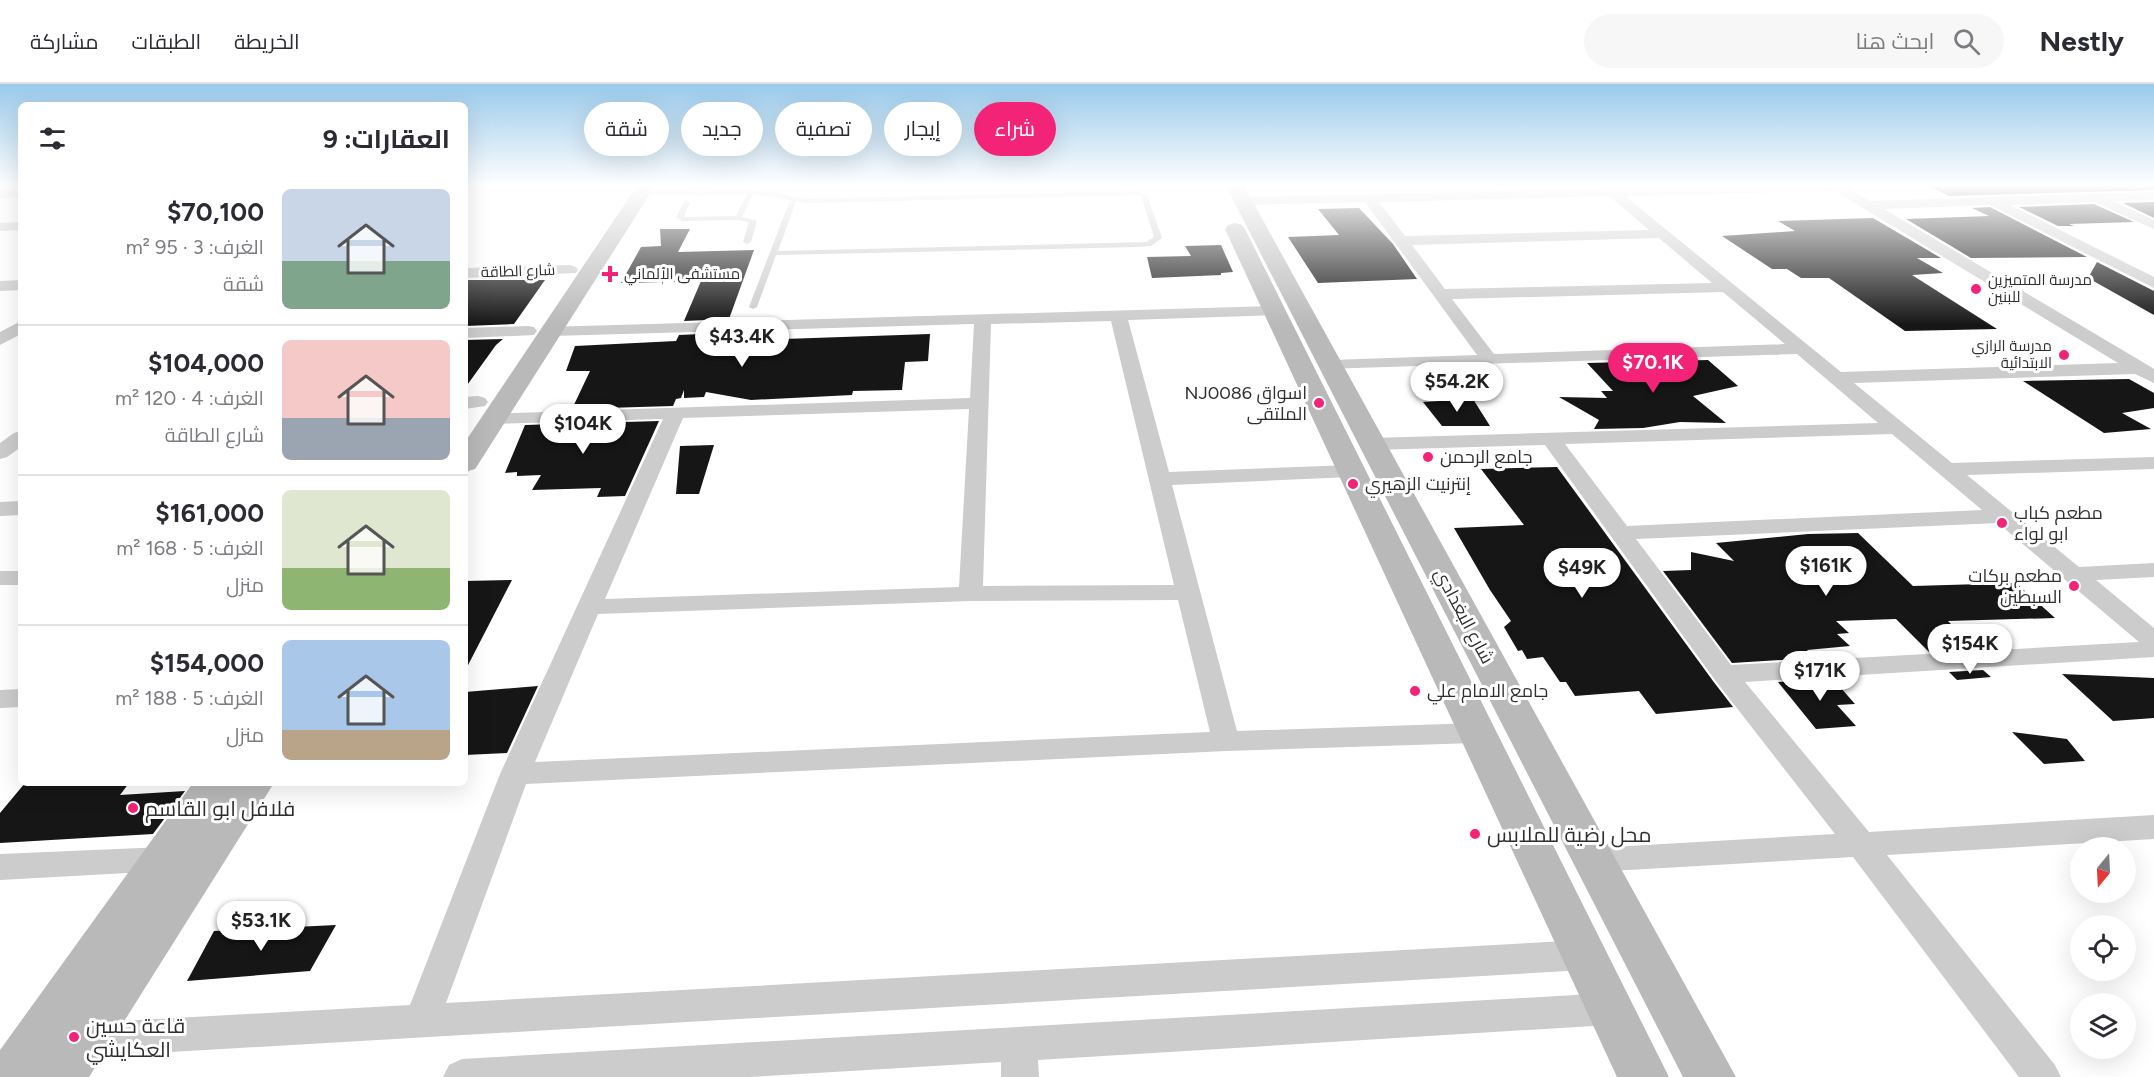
<!DOCTYPE html>
<html lang="ar">
<meta charset="utf-8">
<style>
:root{--surface:#fff;--page:#f7f7f7;--text:#2b2b33;--muted:#7c7c81;--line:#e1e1e2;--accent:#f32377}
body{margin:0;font-family:Figtree,Cairo,sans-serif;background:var(--page);color:var(--text);direction:rtl;height:100vh;display:flex;flex-direction:column;font-size:22px;white-space:nowrap}
*{box-sizing:border-box;margin:0}
p{font-size:20px;color:var(--muted)}
.icon{flex:none;width:33px;height:33px;fill:none;stroke:currentColor;stroke-width:2;stroke-linecap:round;stroke-linejoin:round}
.map{position:relative;flex:1;overflow:hidden;direction:ltr}
.panel{position:absolute;left:18px;top:18px;width:450px;height:684px;display:flex;flex-direction:column;background:var(--surface);border-radius:9px;box-shadow:0 6px 24px #0002;direction:rtl}
.panel>*{flex:none}
.banner{position:absolute;left:486px;top:18px;width:570px;height:54px;direction:rtl;display:flex;gap:12px}
.needle{width:39px;rotate:198deg}
.controls{position:absolute;left:2070px;top:753px;display:grid;gap:12px}
.controls a{display:grid;place-items:center;width:66px;height:66px;border-radius:50%;background:var(--surface);box-shadow:0 6px 24px #0002;font-size:30px}
.price{position:absolute;translate:-50% -51px;padding:0 14px;border-radius:21px;background:#fff;color:#222;font-size:20px;line-height:39px;filter:drop-shadow(0 2px 3px #0008)}
.price::after{content:'';position:absolute;left:50%;top:36px;width:18px;height:14px;margin-left:-9px;background:inherit;clip-path:polygon(0 0,100% 0,50% 100%)}
.price.current{background:var(--accent);color:#fff}
ul{padding:0;list-style:none}
li{display:flex;align-items:center;gap:18px;height:150px;padding:0 18px}
li+li{border-top:2px solid var(--line)}
li span{display:grid;place-items:center;flex:none;width:168px;height:120px;border-radius:9px;color:#555}
li>.icon{margin-inline-start:auto}
span .icon{width:72px;height:72px;fill:#fffc;stroke-width:1}
li b{font-size:26px}
h2{display:flex;justify-content:space-between;align-items:center;height:72px;padding:0 18px;font-size:26px}
.tag{padding:0 21px;border-radius:27px;background:var(--surface);box-shadow:0 6px 24px #0002;font-size:21px;line-height:54px}
.tag.current{background:var(--accent);color:#fff}
header{display:flex;align-items:center;gap:36px;box-sizing:border-box;height:84px;padding:0 30px;background:var(--surface);border-bottom:2px solid var(--line)}
header strong{font-size:28px}
nav{display:flex;gap:33px;margin-inline-start:auto;font-size:21px}
.search{width:420px;height:54px;background:var(--page);display:flex;align-items:center;gap:15px;box-sizing:border-box;padding:0 21px;border-radius:33px;color:var(--muted);font-size:22px}
.map>svg:first-child{display:block}
.building{fill:#161616}
.lines{fill:none;stroke-linecap:round;stroke-linejoin:round}
.lane{fill:#ccc;fill-rule:evenodd}
.street{fill:#ccc;fill-rule:evenodd}
.secondary{fill:#b9b9b9;fill-rule:evenodd}
.poi-dot{fill:#f32377;stroke:#fff;stroke-width:2}
.labels{text-anchor:middle;dominant-baseline:central;stroke-width:6;stroke-linejoin:round;paint-order:stroke}
.far-street-label{font-size:15px;fill:#2f2f2f;stroke:#fff}
.far-poi-label{font-size:15px;fill:#2f2f2f;stroke:#fff;text-anchor:start}
.poi-label{font-size:18px;fill:#2f2f2f;stroke:#fff;text-anchor:start}
.street-label{font-size:18px;fill:#2f2f2f;stroke:#fff}
.near-poi-label{font-size:21px;fill:#2f2f2f;stroke:#fff;text-anchor:start}
</style>
<header>
<strong>Nestly</strong>
<div class="search"><svg class="icon" aria-label="search" viewBox="0 0 24 24"><circle cx="10" cy="10" r="6"/><path d="M15 15l6 6"/></svg>ابحث هنا</div>
<nav><a>الخريطة</a><a>الطبقات</a><a>مشاركة</a></nav>
</header>
<div class="map">
<svg width="2154" height="993" viewBox="0 0 2154 993">
<rect width="100%" height="100%" fill="#fff"/>
<path class="building" d="M1929,102h225v4l-205,6z
M2154,118v16l-31,-15z
M2094,120l40,18 -65,2 5,2h-16l-39,-19z
M1990,123l97,50 -116,1 -65,-39 83,-3 -17,-8z
M1359,124l34,36 24,35 -99,4 -30,-46 51,-2 -21,-26z
M1873,134l68,40h-24l26,15 -31,2 85,54 -92,2 -76,-53h-28l-14,-9h-15l-50,-33 73,-5 -17,-10z
M660,145h30l-12,23 76,-2 -25,69 -45,2 17,-40 -38,1 -1,3v-3l-41,1 20,-36 20,-1z
M1221,161l12,27 -12,1v2l-69,3 -5,-21 44,-1 -6,-10z
M2097,178l57,29v24l-66,-37z
M465,196h80l-31,44 -49,2z
M724,249l-3,8 209,-7 -2,27 -23,1 -3,28 -49,1 -1,4 -101,5 -45,-8 -2,5 -20,1v-8l-3,8 -5,1 -3,7 -101,3 18,-38h-24l9,-25 101,-5 3,-6z
M503,255l-7,6 -31,43v-48z
M1708,276l30,26 -45,10 33,27 -46,-1 -37,6 -49,1 5,-9 -40,-23 48,1 -6,-7h12l-26,-28z
M2129,295l25,14v15l-32,5 29,16 -47,4 -81,-52z
M1473,315l17,27h-48l-19,-24z
M659,337l-34,75 -28,1 4,-9 -69,2 9,-15 -24,1v-4l-12,1 20,-48z
M714,361l-15,49h-23l4,-48z
M1557,383l156,214 20,26 -77,7 -17,-23 -64,5 -9,-14h-6l-17,-25 -16,2 -5,-9 -4,1 -14,-24 7,-6 -21,-31 -36,-62 70,-3 -43,-56z
M1858,449l55,53 103,-3 39,35 -107,3 9,9 -18,1 21,19 -31,2 -33,-33 -60,2 13,12 -12,1 13,12 -43,4 7,8 -82,5 -69,-92 28,-1v-18l43,9 -18,-18 92,-9z
M512,496l-47,91v-90z
M1983,586l8,7 -34,3 -8,-8z
M2062,590l92,4v40l-41,3z
M1833,595l22,25 -18,1 19,21 -40,3 -38,-47z
M538,602l-31,67 -42,2v-63z
M2012,648l55,7 18,22 -41,3z
M25,699h104l-9,12 65,-4 -32,43 -153,9v-30z
M336,841l-26,46 -123,10 27,-50z"/>
<g class="lines">
<path class="lane" d="M736,105l36,3 35,7 329,-8 11,4 15,43 -11,8 -13,1 -362,8 -19,52 -4,2 -4,-2 41,-107 -37,-6 -11,23 15,4 -6,21 -4,2 -4,-2 6,-20 -11,-2 -56,1 -6,-4 8,-15 3,-2 3,2 -6,15 52,-1 11,-22 -106,1 -3,-2 3,-2zM1136,111l5,1 13,41 -8,5 -368,9 18,-50 11,2z"/>
<path class="street" d="M694,102h14l-4,9 -5,1 -7,-4z
M1599,102l17,2 230,-2 24,15 284,-9v8l-41,1 41,19v9l-60,-27 -84,3 144,72v11l-164,-83 -106,4 262,155 8,5v14l-19,-9 -281,9 98,80 202,-6v12l-187,6 112,92 75,-4v14l-58,3 58,48v29l-409,25 124,150 285,-17v24l-267,16 168,210 6,12h-42l-166,-220 -259,15 -11,-3 -5,-9 5,-9 11,-3 241,-14 -120,-154 -170,-235 -173,5 -7,-2 -3,-4 3,-4 7,-2 506,-15 -81,-69 -472,15 -3,-4 3,-4 6,-1 146,-5 -112,-153 -122,3 -7,-4 7,-4 357,-8zM1835,107l283,172 -277,9 -216,-176zM1609,112l40,34 -244,6 -26,-34zM1659,154l53,45 -267,6 -33,-44zM1723,208l62,52 -291,10 -42,-55zM1892,350l90,76 -355,16 -62,-82zM1998,439l141,119 -408,23 -95,-126z
M21,105v8l-21,1v-8z
M21,138v8l-21,1v-8z
M570,181l6,2 2,3 -2,3 -111,5v-10z
M21,196v10l-21,1v-10z
M1273,222l6,1 2,4 -2,4 -151,5 41,152 182,-7 7,2 4,4 -4,4 -7,2 -179,8 65,246 239,-8 10,3 4,7 -4,7 -10,3 -250,8 -700,33 -80,219 1139,-63 12,5 5,10 -5,10 -12,5 -1500,87 -13,-5 -5,-12 5,-12 13,-5 325,-18 90,-231 163,-355 -168,5 -7,-2 -3,-4 3,-4 482,-16 4,-74 -422,12 -6,-1 -3,-4 3,-4zM1111,237l63,264 -191,1 8,-262zM969,325l-10,178 -354,12 78,-181zM1178,516l32,132 -675,30 63,-148 373,-13z
M21,237v13l-21,11v-13z
M528,242l6,1 3,4 -3,4 -69,3v-10z
M478,312l7,2 3,4 -3,4 -20,3v-12z
M21,347v16l-14,10 -7,2v-16l14,-10z
M21,417v14l-21,1v-14z
M0,487h21v14h-21z
M21,605v18l-21,1v-18z
M164,763l11,3 5,9 -5,9 -11,3 -164,9v-26z
M1609,909l13,5 5,11 -5,11 -13,5 -571,35 1,17h-38v-15l-251,15h-307l6,-12 13,-6z"/>
<path class="secondary" d="M637,102h18l-176,277 -4,6 -10,3v-30z
M1226,102h18l492,891h-53z
M1235,139l7,2 3,4 424,848h-52l-392,-848 3,-4z
M193,699h81l-185,294h-89v-27z"/>
</g>
<linearGradient id="sky" x2="0" y2="1"><stop stop-color="#9acaeb"/><stop offset="0.42" stop-color="#fff"/><stop offset="1" stop-color="#fff" stop-opacity="0"/></linearGradient>
<rect width="2154" height="241" fill="url(#sky)"/>
<g class="poi-dot">
<path d="M607 181h6v6h6v6h-6v6h-6v-6h-6v-6h6z"/>
<circle cx="1976" cy="205" r="6"/>
<circle cx="2064" cy="271" r="6"/>
<circle cx="1319" cy="319" r="6"/>
<circle cx="1428" cy="373" r="6"/>
<circle cx="1353" cy="400" r="6"/>
<circle cx="2002" cy="439" r="6"/>
<circle cx="2074" cy="502" r="6"/>
<circle cx="1415" cy="607" r="6"/>
<circle cx="133" cy="724" r="6"/>
<circle cx="1475" cy="750" r="6"/>
<circle cx="74" cy="953" r="6"/>
</g>
<g class="labels">
<g class="far-street-label">
<text transform="translate(518 187) rotate(-2)">شارع الطاقة</text>
</g>
<g class="far-poi-label">
<text x="624" y="190">مستشفى الألماني</text>
<text x="1988" y="196">مدرسة المتميزين<tspan x="1988" dy="17">للبنين</tspan></text>
<text x="2052" y="262" text-anchor="end">مدرسة الرازي<tspan x="2052" dy="17">الابتدائية</tspan></text>
</g>
<g class="poi-label">
<text x="1307" y="309" text-anchor="end">NJ0086 اسواق<tspan x="1307" dy="21">الملتقى</tspan></text>
<text x="1440" y="373">جامع الرحمن</text>
<text x="1365" y="400">إنترنيت الزهيري</text>
<text x="2014" y="429">مطعم كباب<tspan x="2014" dy="21">ابو لواء</tspan></text>
<text x="2062" y="492" text-anchor="end">مطعم بركات<tspan x="2062" dy="21">السبطين</tspan></text>
<text x="1427" y="607">جامع الامام علي</text>
</g>
<g class="street-label">
<text transform="translate(1464 532) rotate(62)">شارع البغدادي</text>
</g>
<g class="near-poi-label">
<text x="145" y="724">فلافل ابو القاسم</text>
<text x="1487" y="750">محل رضية للملابس</text>
<text x="86" y="941">قاعة حسين<tspan x="86" dy="24">العكايشي</tspan></text>
</g>
</g>
</svg>
<div class="controls">
<a><svg class="needle" viewBox="-14 -14 28 28"><path d="M0-13l5 13h-10z" fill="#e53935"/><path d="M0 13l5-13h-10z" fill="#7c7c81"/></svg></a>
<a><svg class="icon" aria-label="locate" viewBox="0 0 24 24"><circle cx="12" cy="12" r="6"/><path d="M12 2v4M12 18v4M2 12h4M18 12h4"/></svg></a>
<a><svg class="icon" aria-label="layers" viewBox="0 0 24 24"><path d="M12 4l9 5-9 5-9-5zM3 14l9 5 9-5"/></svg></a>
</div>
<b class="price" style="left:742px;top:284px">$43.4K</b>
<b class="price current" style="left:1653px;top:310px">$70.1K</b>
<b class="price" style="left:1457px;top:329px">$54.2K</b>
<b class="price" style="left:583px;top:371px">$104K</b>
<b class="price" style="left:1826px;top:513px">$161K</b>
<b class="price" style="left:1582px;top:515px">$49K</b>
<b class="price" style="left:1970px;top:591px">$154K</b>
<b class="price" style="left:1820px;top:618px">$171K</b>
<b class="price" style="left:261px;top:868px">$53.1K</b>
<div class="banner">
<a class="tag current">شراء</a>
<a class="tag">إيجار</a>
<a class="tag">تصفية</a>
<a class="tag">جديد</a>
<a class="tag">شقة</a>
</div>
<section class="panel">
<h2>العقارات: 9<svg class="icon" aria-label="filters" viewBox="0 0 24 24"><path d="M4 7h16M4 17h16"/><circle cx="9" cy="7" r="2"/><circle cx="15" cy="17" r="2"/></svg></h2>
<ul>
<li><span style="background:linear-gradient(#c9d6e8 60%,#7fa58c 0)"><svg class="icon" aria-label="home" viewBox="0 0 24 24"><path d="M3 11l9-7 9 7M6 9v11h12V9"/></svg></span><div><b>$70,100</b><p>الغرف: 3 · 95 m²</p><p>شقة</p></div></li>
<li><span style="background:linear-gradient(#f6c9c9 65%,#9aa5b1 0)"><svg class="icon" aria-label="home" viewBox="0 0 24 24"><path d="M3 11l9-7 9 7M6 9v11h12V9"/></svg></span><div><b>$104,000</b><p>الغرف: 4 · 120 m²</p><p>شارع الطاقة</p></div></li>
<li><span style="background:linear-gradient(#dfe7d0 65%,#8fb573 0)"><svg class="icon" aria-label="home" viewBox="0 0 24 24"><path d="M3 11l9-7 9 7M6 9v11h12V9"/></svg></span><div><b>$161,000</b><p>الغرف: 5 · 168 m²</p><p>منزل</p></div></li>
<li><span style="background:linear-gradient(#a9c7e8 75%,#b9a48a 0)"><svg class="icon" aria-label="home" viewBox="0 0 24 24"><path d="M3 11l9-7 9 7M6 9v11h12V9"/></svg></span><div><b>$154,000</b><p>الغرف: 5 · 188 m²</p><p>منزل</p></div></li>
</ul>
</section>
</div>
